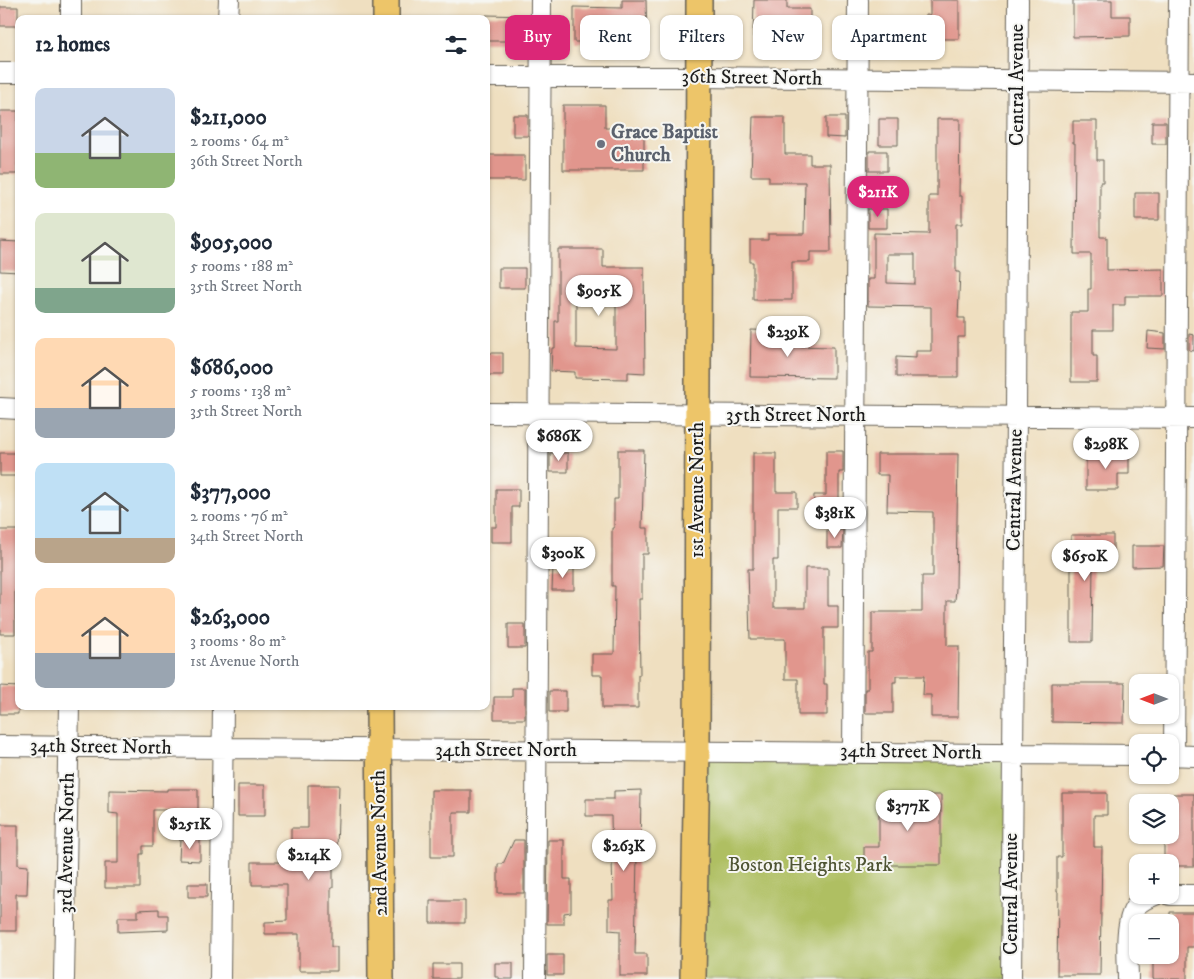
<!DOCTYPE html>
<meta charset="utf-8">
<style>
:root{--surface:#fff;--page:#f6f6f7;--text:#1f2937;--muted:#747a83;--accent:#db2777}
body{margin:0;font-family:"IM FELL DW Pica",serif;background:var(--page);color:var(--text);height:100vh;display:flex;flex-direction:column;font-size:19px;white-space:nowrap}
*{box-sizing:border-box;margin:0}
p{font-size:16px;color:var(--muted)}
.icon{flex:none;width:28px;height:28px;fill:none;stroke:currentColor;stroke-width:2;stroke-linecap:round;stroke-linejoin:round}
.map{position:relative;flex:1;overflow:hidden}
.drawer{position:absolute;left:15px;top:15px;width:475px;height:695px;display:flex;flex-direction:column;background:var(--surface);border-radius:10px;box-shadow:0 1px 4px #0004}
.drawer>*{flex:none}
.banner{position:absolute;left:505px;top:15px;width:475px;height:45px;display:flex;gap:10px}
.needle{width:32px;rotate:270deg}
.buttons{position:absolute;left:1129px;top:674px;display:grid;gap:10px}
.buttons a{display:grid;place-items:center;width:50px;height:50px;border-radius:10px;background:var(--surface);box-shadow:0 1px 4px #0004;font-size:25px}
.price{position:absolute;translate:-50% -42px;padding:0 11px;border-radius:18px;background:#fff;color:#222;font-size:16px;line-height:32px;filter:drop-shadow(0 1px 2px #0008)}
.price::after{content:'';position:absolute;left:50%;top:30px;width:15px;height:11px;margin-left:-8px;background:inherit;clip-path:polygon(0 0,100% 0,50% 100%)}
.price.selected{background:var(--accent);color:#fff}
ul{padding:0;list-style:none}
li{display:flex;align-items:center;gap:15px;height:125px;padding:0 20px}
li span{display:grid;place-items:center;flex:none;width:140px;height:100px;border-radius:10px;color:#555}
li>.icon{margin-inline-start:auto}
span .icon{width:60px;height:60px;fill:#fffc;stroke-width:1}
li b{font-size:21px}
h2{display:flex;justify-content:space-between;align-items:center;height:60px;padding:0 20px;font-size:21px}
.chip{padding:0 18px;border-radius:10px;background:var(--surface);box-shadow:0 1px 4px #0004;font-size:18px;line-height:45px}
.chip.selected{background:var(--accent);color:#fff}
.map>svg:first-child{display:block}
.green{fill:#afbf62;stroke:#666e3f}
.building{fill:#e1968d;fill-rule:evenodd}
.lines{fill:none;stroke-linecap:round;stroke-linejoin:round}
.minor-casing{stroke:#666055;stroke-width:22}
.major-casing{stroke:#666055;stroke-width:28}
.minor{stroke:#fff;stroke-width:20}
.major{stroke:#edc569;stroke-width:25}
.worship-dot{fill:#6b7280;stroke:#f6f6f2;stroke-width:2}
.labels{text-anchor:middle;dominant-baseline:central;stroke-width:4;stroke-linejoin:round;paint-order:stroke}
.street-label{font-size:20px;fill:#1c1c1c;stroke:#f6f6f2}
.worship-label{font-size:20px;font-weight:bold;fill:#5b616d;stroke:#f6f6f2;text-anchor:start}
.park-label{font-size:20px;fill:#4f5534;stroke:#f6f6f2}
</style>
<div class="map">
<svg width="1194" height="979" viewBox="0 0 1194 979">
<rect width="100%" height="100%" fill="#f6f6f2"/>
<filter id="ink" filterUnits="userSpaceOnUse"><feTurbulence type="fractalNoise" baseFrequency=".02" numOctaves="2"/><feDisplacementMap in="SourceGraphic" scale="10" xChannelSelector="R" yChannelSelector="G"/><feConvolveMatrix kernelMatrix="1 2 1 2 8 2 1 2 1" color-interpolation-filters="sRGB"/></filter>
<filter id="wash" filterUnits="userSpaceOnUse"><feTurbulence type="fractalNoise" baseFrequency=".0096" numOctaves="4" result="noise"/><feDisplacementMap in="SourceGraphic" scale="20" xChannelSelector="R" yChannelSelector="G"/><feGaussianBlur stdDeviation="1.12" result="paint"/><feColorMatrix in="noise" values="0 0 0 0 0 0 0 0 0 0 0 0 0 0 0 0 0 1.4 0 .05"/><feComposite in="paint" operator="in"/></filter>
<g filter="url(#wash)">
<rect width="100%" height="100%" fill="#efdfc0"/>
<path class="green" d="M697,750l315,3 -1,226h-318z"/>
<g id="blocks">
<path class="building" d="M622,0h24l1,42h-73v-35l48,1z
M754,0h33v9h23v29l-57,-1z
M930,0h29v39h-33v-24h4z
M1073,0h39v16h18v20l-57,1z
M0,7h18v19h-18z
M486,15l43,1v25h-43z
M563,105h42v23l39,1v41h-81z
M0,111h18l-1,63h-17z
M513,115h15v21h-15z
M753,117h32v37h25v10h20l1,88h-21v10h-18v38h-39v-38h-3v-22h18v-6h36l1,-52h-36v-6h-18z
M826,117h19v21l-19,-1z
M879,119h19v26h-19z
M937,119h23l-1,77h3v28h-6v48h4l-2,46h7v19h-7v40h-62v-20l20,1v-7h15v-44l-63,-1v-27h6v-46l55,1v-38h8zM887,254h28v30l-28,-1z
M1073,121h24v39h6v22h-3v55h7v33l56,-1v27h-38v9h-12v25h-20v26h4v26h-26v-70h17v-23h3v-35h-17l1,-111h-2z
M1152,122h14v22h-14z
M869,151h18v20h-18z
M486,155h39v25h-39z
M1135,193h24v27h-24z
M868,209h19v19h-19z
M0,241l19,1v30l-19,-1z
M558,249h45v18h41l1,106 -17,-1v7l-53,-1v-6l-24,-1 1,-23h3v-27h3zM576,302h40v47l-40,-1z
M499,268h26v20h-26z
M751,330l27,1v5h15v10l41,1v31l-84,-1z
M1148,331l17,2v16l-18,-1z
M1189,334l5,1v16l-5,-1z
M486,353h17v22h-17z
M618,450h26l-2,78h6v26h-6v45h-3l1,76h-2v33h-36v-33h-10v-21h22l1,-68h-3v-58h2v-29h4z
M826,451h17v21h-4v47h-26l1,-24h12z
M0,453h19v23h-19z
M550,453h18v19h-18z
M753,453h23v39h21v15h-19v53h-5v48h32v-40h23v38h10v22h-14v56h3v31h-29v-36h-13v-40h-35l-2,-70h5z
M1086,453h43v21h-11v16h-32z
M877,454h81l-2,134 -1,13h-8v45h12l-1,71h-27v-22h-8l1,-19h-28v6h-3v31h-28v-24h3v-37h4v-40h50v-36h11v-64l-46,-1 1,-36h-11z
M496,489h23v18h-7v35h-21v-15h5z
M0,530h19v60h-4v44h-15z
M827,530h16l-1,18h-15z
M1071,535h42v19h-18v9h-2l-1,79h-21z
M1132,546h32l-1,20 -31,1z
M553,567h21v23h-22z
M508,624h17v24h-17z
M1052,683h73l-1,40 -72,-1z
M0,686l19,1 -1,27h-18z
M512,688h13v31h-31v-22h18z
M549,691h17v21h-17z
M238,785h27v31h-27z
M308,785h31l-2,66h-4v37h-2v59h6v24h-38v-37h-34v-12l22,-1v-36h-35v-23h39v-34h17z
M167,789h31v21h-45v36h-10v8h-3v34h-35v-25h13v-49l-9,-1v-23l58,1z
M431,790h40v22h-18v45h-22z
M641,790l-1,66h-3l-2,98h12v22h-27v-45l-11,-1v-30h4l-2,-84h-25v-17h28v-8z
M1062,793h45v22h-13v32h8l-2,128h-43l1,-83h-1v-35h5z
M1173,794h21v72h-24v-4h-6v-21h6v-38h3z
M879,795h62v70h-77v-18h15z
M0,825h18v40l10,1 -1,28h-11v37h-16z
M180,839h20v22l-21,-1z
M514,840h10v53h-26v-29h5z
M548,840h16v39h7v33l-7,1v11h-17z
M188,884h19v13h-19z
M430,901h35v22h-35z
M159,909v6h9v15l-50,2v-15h20v-7z
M1170,912h24v35h-7v32h-34v-24h17z
M547,955h16v20h-16z
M495,963h18v16h-14v-2h-4z
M433,964h26v15h-26z"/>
</g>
</g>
<g filter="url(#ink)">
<use href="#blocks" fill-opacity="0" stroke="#666055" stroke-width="1"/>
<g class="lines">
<defs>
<path id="minor" d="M71,19v-19
M228,19l1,-19
M0,73h19
M486,77h213l495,5
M0,408l19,1
M486,413l708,5
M0,746c379,5 758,4 1138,9
M853,752l5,-752
M1170,755l24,1
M1174,756l5,-756
M1170,895h24
M64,979l5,-273
M220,979l3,-273
M535,979l6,-979
M1011,979l5,-562 2,-417
M1128,979c0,-20 -5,-60 10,-75 5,-4 11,-7 17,-9"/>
<path id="major" d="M386,19v-19
M379,706l2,273
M693,979l4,-229 2,-750"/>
</defs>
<use href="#minor" class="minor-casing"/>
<use href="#major" class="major-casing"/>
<use href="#minor" class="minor"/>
<use href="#major" class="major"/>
</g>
</g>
<circle class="worship-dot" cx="601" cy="144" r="5"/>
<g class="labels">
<g class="street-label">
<text transform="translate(752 78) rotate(1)">36th Street North</text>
<text transform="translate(1017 85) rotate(-90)">Central Avenue</text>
<text x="796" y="415">35th Street North</text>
<text transform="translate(697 490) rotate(-90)">1st Avenue North</text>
<text transform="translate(1015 490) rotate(-89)">Central Avenue</text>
<text transform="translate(101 747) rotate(1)">34th Street North</text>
<text x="506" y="750">34th Street North</text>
<text transform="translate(911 752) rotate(1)">34th Street North</text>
<text transform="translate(67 843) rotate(-89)">3rd Avenue North</text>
<text transform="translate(380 843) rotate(-91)">2nd Avenue North</text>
<text transform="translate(1011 894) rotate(-90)">Central Avenue</text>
</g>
<g class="worship-label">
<text x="611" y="132">Grace Baptist<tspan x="611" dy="23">Church</tspan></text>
</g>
<g class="park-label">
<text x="810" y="865">Boston Heights Park</text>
</g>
</g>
</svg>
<div class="buttons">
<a><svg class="needle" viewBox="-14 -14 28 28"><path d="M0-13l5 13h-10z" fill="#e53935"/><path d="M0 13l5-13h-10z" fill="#747a83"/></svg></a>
<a><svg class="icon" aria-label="locate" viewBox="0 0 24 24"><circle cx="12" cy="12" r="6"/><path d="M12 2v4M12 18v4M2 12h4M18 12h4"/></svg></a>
<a><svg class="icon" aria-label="layers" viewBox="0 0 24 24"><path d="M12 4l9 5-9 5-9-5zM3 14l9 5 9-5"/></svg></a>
<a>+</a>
<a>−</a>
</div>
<b class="price selected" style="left:878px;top:218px">$211K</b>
<b class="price" style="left:599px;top:317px">$905K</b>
<b class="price" style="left:788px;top:358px">$239K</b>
<b class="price" style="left:559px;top:462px">$686K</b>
<b class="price" style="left:1106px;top:470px">$298K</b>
<b class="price" style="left:835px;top:539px">$381K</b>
<b class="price" style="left:563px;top:579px">$300K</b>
<b class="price" style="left:1085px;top:582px">$650K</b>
<b class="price" style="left:908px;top:832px">$377K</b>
<b class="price" style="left:190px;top:850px">$251K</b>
<b class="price" style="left:624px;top:872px">$263K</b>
<b class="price" style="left:309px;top:881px">$214K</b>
<div class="banner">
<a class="chip selected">Buy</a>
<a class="chip">Rent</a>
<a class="chip">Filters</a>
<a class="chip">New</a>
<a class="chip">Apartment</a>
</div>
<section class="drawer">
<h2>12 homes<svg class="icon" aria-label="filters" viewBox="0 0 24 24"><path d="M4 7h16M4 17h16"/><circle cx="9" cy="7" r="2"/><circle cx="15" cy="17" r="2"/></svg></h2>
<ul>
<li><span style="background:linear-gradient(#c9d6e8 65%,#8fb573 0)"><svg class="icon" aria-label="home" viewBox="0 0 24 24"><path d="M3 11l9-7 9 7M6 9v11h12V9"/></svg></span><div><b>$211,000</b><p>2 rooms · 64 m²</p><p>36th Street North</p></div></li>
<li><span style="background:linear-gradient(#dfe7d0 75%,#7fa58c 0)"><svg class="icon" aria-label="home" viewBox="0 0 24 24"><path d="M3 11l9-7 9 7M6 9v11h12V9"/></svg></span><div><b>$905,000</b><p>5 rooms · 188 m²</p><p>35th Street North</p></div></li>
<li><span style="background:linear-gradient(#ffd9b3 70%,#9aa5b1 0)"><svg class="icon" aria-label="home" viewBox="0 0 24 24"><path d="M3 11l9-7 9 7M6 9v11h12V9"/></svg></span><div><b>$686,000</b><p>5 rooms · 138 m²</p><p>35th Street North</p></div></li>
<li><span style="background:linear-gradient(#bfe0f5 75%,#b9a48a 0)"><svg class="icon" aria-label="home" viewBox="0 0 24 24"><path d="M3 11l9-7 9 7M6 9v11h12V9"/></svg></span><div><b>$377,000</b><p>2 rooms · 76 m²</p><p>34th Street North</p></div></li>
<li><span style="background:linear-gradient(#ffd9b3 65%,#9aa5b1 0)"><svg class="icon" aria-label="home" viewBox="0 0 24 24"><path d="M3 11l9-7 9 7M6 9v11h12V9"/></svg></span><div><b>$263,000</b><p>3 rooms · 80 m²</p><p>1st Avenue North</p></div></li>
</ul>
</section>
</div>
